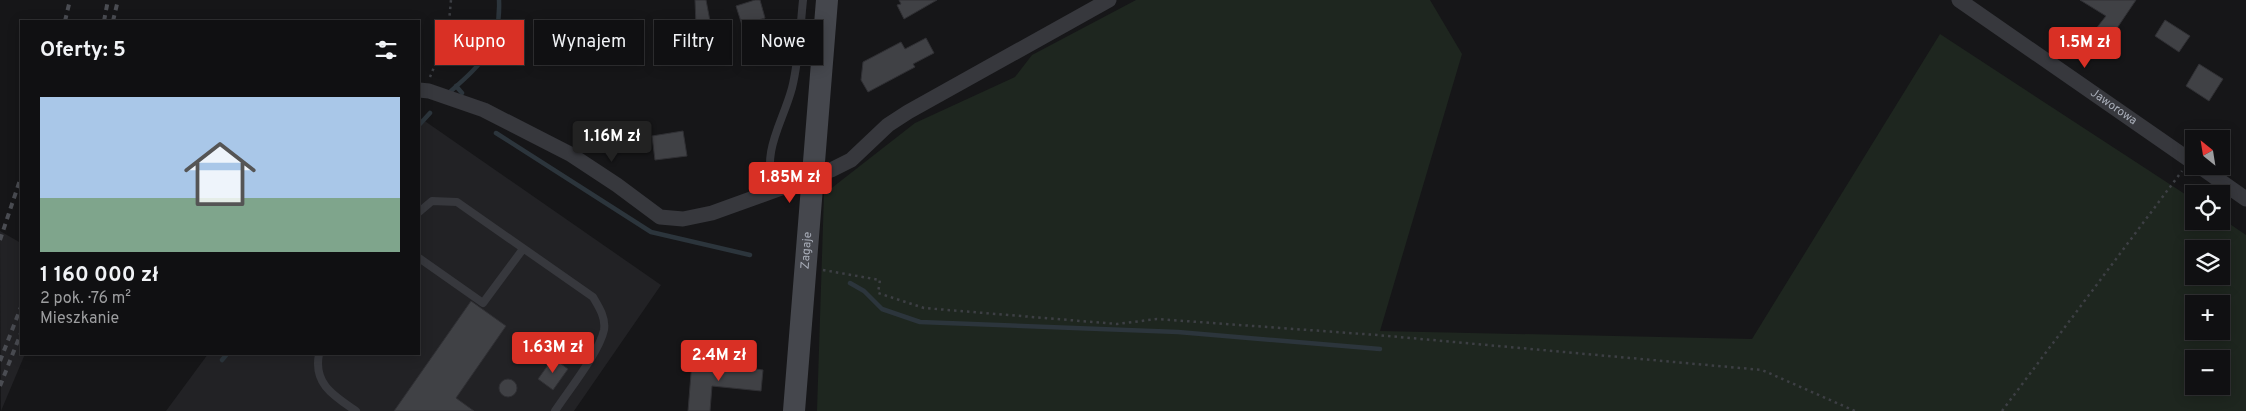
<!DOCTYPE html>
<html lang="pl">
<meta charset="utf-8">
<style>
:root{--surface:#101012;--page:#19191b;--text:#f1f3f6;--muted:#9c9d9f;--line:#303032;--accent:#d93025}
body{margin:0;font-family:Overpass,sans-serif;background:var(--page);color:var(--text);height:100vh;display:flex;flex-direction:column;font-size:19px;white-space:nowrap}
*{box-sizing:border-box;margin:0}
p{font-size:16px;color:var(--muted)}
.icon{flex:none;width:28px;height:28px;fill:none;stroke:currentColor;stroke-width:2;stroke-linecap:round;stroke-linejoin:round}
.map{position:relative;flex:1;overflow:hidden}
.sheet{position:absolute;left:20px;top:20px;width:400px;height:335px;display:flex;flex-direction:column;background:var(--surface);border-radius:0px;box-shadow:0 2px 12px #0003,0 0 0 1px var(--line)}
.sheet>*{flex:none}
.hud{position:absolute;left:435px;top:20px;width:475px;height:45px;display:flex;gap:10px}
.needle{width:32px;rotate:330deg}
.tools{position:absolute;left:2185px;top:130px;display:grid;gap:10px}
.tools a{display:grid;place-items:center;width:45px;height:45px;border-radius:0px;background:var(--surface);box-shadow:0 2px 12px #0003,0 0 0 1px var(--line);font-size:25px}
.price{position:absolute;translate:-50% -42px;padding:0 11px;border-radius:5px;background:var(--accent);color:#fff;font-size:16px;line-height:32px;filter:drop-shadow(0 1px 2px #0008)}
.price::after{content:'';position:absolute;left:50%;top:30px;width:15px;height:11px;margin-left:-8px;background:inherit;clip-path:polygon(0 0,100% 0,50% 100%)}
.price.active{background:#222;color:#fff}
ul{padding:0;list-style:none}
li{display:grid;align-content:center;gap:10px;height:265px;padding:0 20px}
li span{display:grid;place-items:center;height:155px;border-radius:0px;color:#555}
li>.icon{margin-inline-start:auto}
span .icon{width:90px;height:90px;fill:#fffc;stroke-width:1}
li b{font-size:21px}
h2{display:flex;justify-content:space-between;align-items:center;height:60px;padding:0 20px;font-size:21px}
.tag{padding:0 18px;border-radius:0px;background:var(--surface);box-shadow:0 2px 12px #0003,0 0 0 1px var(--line);font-size:18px;line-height:45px}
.tag.active{background:var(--accent);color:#fff}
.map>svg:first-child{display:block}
.built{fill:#222225}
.green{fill:#1e261f;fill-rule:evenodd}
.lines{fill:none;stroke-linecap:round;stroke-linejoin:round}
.stream{stroke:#2c353c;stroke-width:4.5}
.building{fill:#404145;stroke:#303034}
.path{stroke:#3d3f44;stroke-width:2.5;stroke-dasharray:2.5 4;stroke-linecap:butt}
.service{stroke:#37383d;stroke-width:8}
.minor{stroke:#37383d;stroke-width:15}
.secondary{stroke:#45474d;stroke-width:22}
.rail{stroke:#4a4c52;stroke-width:4;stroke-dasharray:6 5;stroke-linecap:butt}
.labels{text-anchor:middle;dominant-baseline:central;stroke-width:5;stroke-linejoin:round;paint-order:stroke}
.street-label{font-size:12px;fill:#a8adb8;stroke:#111113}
</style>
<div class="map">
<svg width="2246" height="411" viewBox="0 0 2246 411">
<rect width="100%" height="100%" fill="#161618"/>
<path class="built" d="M419,117l242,168 -87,126h-408l42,-57h211z
M0,231l21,12v111h4l-24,57z"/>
<path class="green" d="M1136,0h294l32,54 -82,277 372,8 188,-305 254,166v21h27v-3l25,17v176h-1429l7,-217 91,-71 100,-46 17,-22zM2194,249h27v27h-27zM2194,304h27v27h-27zM2194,359h27v27h-27z"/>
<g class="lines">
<path class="stream" d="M456,86l6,7
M451,91c32,-28 50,-46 48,-91
M419,125l11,-12
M496,133l155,99 99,23
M850,283l14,8 18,18 38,13 258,10 202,17
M222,360l5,-6"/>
</g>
<path class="building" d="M695,0h11l9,47 -26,5 -4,-23 11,-2z
M755,0h5l5,18 -23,7 -6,-19z
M899,0h38l-33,19 -7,-14 4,-1z
M2080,0h56l-23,34 5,4 -16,20 -18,-14 22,-28z
M2165,20l25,16 -11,16 -24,-16z
M926,38l8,15 -21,11 2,3 -47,25 -7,-12 2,-18 38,-20 4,7z
M2199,64l24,15 -14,22 -23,-15z
M683,131l4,25 -32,4 -3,-24z
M471,301l35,25 -50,72 18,13h-80z
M553,358l15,11 -15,21 -15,-11z
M692,361l71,9 -2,21 -49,-5 -2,25h-22z
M499 388a9 9 0 1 1 18 0a9 9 0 1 1-18 0Z"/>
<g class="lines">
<path class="path" d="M430,77l18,-44 3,-33
M823,270l57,10 -2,13 46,15 193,16 40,-5 220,16 385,35 93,41
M2002,411l180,-240"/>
<path class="service" d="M774,191c-13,-41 8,-66 18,-103 7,-28 8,-59 11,-88
M419,212l13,-11 25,1 136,95c6,10 13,21 11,33 -5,23 -36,61 -49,81
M419,258l64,45 40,-54
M319,354c-6,30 15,42 37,57"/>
<g class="minor">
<path id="s1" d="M1959,0l235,163"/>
<path d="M419,90l10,1 55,19 86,44 47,31 43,32 23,2 29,-6 119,-43 20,-10 37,-35 20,-13 201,-112"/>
<path d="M2199,166l47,33"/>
</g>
<path class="secondary" id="s2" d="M794,411l33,-411"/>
<path class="rail" d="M65,21l5,-21
M104,21l4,-21
M113,21l5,-21
M0,240l21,-63
M0,361l21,-54
M0,386l21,-53"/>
</g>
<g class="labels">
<g class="street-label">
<text stroke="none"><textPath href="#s1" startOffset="188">Jaworowa</textPath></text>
<text stroke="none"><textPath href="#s2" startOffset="161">Zagaje</textPath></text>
</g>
</g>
</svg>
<div class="tools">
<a><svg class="needle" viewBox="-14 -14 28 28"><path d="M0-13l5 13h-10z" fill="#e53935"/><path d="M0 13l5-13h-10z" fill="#9c9d9f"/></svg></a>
<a><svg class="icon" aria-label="locate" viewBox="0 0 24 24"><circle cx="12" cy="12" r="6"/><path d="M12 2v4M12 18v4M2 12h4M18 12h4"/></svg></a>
<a><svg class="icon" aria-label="layers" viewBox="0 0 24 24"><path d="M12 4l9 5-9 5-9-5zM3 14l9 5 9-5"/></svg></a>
<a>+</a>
<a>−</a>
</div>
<b class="price" style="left:2085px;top:69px">1.5M zł</b>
<b class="price active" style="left:612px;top:163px">1.16M zł</b>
<b class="price" style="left:790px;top:204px">1.85M zł</b>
<b class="price" style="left:553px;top:374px">1.63M zł</b>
<b class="price" style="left:719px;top:382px">2.4M zł</b>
<div class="hud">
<a class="tag active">Kupno</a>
<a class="tag">Wynajem</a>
<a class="tag">Filtry</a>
<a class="tag">Nowe</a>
</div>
<section class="sheet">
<h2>Oferty: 5<svg class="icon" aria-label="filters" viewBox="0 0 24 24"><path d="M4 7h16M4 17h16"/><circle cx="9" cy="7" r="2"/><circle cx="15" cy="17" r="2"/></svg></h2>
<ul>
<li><span style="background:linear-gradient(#a9c7e8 65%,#7fa58c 0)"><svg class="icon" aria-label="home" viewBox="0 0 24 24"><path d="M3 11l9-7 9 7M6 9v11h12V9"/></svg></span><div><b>1 160 000 zł</b><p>2 pok. · 76 m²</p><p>Mieszkanie</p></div></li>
</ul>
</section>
</div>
